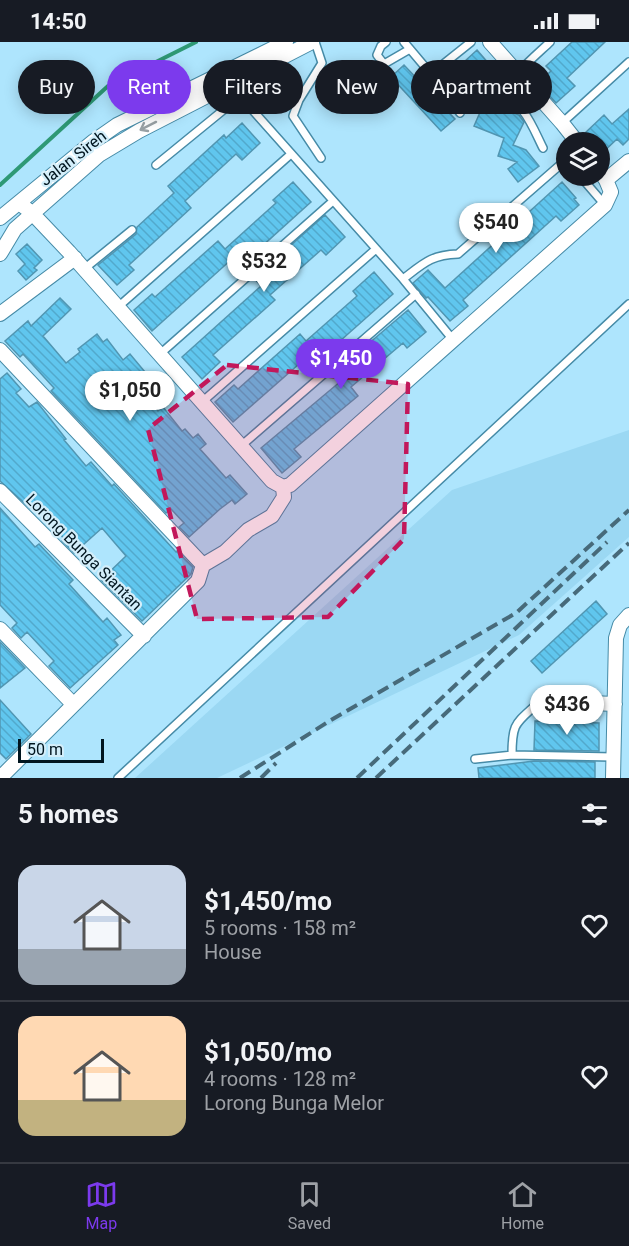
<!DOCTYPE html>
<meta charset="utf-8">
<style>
:root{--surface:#171b24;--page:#242831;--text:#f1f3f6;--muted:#9ea1a6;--line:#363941;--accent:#7c3aed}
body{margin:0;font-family:Roboto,sans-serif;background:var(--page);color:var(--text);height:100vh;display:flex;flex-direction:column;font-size:22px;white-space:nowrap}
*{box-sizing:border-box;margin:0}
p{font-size:20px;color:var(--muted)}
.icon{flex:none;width:33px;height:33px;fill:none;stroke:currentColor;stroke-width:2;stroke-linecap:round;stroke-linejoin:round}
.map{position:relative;height:736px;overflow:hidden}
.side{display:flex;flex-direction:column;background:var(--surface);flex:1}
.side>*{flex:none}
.banner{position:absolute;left:18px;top:18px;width:594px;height:54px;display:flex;gap:12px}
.buttons{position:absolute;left:556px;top:90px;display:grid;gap:12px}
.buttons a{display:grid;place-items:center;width:54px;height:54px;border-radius:50%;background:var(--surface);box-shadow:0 3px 15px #0003;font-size:30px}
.scale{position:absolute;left:18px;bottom:15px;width:86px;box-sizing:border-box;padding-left:6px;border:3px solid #00151f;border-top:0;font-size:16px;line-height:21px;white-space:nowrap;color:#00151f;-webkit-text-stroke:4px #d3eefa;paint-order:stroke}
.price{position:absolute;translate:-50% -51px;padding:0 14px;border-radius:21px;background:#fff;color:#222;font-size:20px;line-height:39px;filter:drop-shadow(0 2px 3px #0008)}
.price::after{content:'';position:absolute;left:50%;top:36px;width:18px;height:14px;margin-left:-9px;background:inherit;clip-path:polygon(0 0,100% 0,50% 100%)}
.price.active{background:var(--accent);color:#fff}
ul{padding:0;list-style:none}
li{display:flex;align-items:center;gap:18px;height:150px;padding:0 18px}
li+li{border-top:2px solid var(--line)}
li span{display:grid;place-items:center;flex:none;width:168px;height:120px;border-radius:18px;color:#555}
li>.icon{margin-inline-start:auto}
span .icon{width:72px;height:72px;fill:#fffc;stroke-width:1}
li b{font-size:26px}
h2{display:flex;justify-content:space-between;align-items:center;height:72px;padding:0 18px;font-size:26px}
.pill{padding:0 21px;border-radius:27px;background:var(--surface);box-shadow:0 3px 15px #0003;font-size:21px;line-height:54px}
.pill.active{background:var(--accent);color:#fff}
.status{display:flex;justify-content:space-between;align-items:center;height:42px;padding:0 30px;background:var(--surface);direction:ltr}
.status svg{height:16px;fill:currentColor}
.tabs{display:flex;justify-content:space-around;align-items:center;height:84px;border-top:2px solid var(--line);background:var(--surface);font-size:16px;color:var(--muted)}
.tabs a{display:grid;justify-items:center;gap:3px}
.tabs .active{color:var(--accent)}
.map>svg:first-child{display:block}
.built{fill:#9bd8f3}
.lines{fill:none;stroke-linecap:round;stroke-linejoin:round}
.stream{stroke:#2e9975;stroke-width:4}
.building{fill:url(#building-back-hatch);stroke:#5196b2;stroke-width:1.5}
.lane-casing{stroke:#468ba7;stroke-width:10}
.street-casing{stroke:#468ba7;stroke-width:16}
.lane{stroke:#fff;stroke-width:7}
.street{stroke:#fff;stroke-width:14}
.rail{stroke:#476a7a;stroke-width:4;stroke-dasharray:12 6;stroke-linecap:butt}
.oneway{stroke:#99a1a5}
.marked{fill:#c2185b;fill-opacity:0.2;stroke:#c2185b;stroke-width:4.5;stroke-dasharray:12 8;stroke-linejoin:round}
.labels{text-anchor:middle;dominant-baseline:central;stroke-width:4.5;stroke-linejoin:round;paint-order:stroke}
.street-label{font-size:16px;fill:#00151f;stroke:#d3eefa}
</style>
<div class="status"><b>14:50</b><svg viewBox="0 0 49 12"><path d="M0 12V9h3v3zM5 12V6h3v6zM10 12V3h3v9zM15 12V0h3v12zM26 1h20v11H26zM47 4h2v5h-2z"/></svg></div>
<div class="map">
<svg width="629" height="736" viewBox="0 0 629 736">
<defs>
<pattern id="building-back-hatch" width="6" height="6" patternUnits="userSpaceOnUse" patternTransform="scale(1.5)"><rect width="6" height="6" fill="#60c6ee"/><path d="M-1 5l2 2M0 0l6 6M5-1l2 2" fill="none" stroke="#52a9cc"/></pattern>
</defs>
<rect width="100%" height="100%" fill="#aee5fd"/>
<path class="built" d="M629,388v107l-110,98 -302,143h-82l317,-288z"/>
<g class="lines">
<path class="stream" d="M0,143l108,-99 88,-44"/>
</g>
<path class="building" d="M572,0h33l-38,36 8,8 -19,17 -18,-20 13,-12 -5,-5z
M477,8l19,22 -13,10 -18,-21z
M404,23l51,54 -14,12 -50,-54z
M485,59l34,14 5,7 -11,23 13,5 13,16 -21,16 -10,-13 9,-7 -19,-6 6,-18 -30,-12z
M629,67v30l-6,6 -6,-6 -17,16v-13h-7l-8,-9 19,-18 8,9z
M242,81l18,20 -18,17 -6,-6 -51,47 6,7 -62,57 5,5 -17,15 -19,-20 38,-31 1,-7 37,-34 -6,-7 56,-51 2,3z
M293,140l18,20 -71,64 -7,-8 -81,73 -18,-21 18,-16 3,3 63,-56 7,8 51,-46 -3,-3z
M562,140l14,16 -2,1 5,6 -18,16 -5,-5 -93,84 5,6 -18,15 -22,-24 -2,1 -13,-15 15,-13 17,18z
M325,173l20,22 -19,18 -5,-5 -51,45 5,5 -62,55 7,7 -18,17 -20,-22 79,-71 -7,-8z
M27,202l15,16 -8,8 3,2 -11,10 -8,-9 7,-7 -9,-10z
M374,230l19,22 -71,63 -7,-7 -82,72 -18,-20 19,-17 4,4 62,-55 6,7 51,-45 -4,-5z
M60,256l11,11 -28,27 23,27 14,-11 -2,-3 19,-15 6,8 4,-3 16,21 7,-6 20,24 3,-2 6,9 -13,9 12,17 5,-4 19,24 3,-2 8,9 5,-4 8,10 -6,5 26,29 4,-3 17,19 -12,10 -3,-4 -12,9 -31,28 -10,-10 5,-4 -13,-14 -5,4 -115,-122 3,-3 -31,-34 -3,3 -15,-16 23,-20 3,5z
M408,268l18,22 -19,16 -4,-5 -52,44 7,9 -64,53 7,8 -19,16 -21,-25 80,-67 -7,-8z
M7,331l14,16 -5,4 13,14 8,-5 29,37 -2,1 22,26 5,-4 21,24 2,-2 62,68 1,-1 16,16 -2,7 -49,47 -41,-41 25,-24 -24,-28 -28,25 -12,-12 2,-2 -27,-36 -7,5 -30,-27v-102z
M0,466l35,39 4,-3 34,36 -4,4 34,38 4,-4 14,17 -7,5 4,5 -48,43 -21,-22 5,-5 -27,-29 -6,6 -9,-10 5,-5 -17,-18z
M596,559l11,13 -65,59 -11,-12z
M0,600l25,26 -25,20z
M0,658l31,34 -25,25 -6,-6z
M535,679l64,2v28l-65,-1z
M534,719l61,1v16h-116l-1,-10z"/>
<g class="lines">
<defs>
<path id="lane" d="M315,0l7,21 -23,37 -6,16 28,42
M386,0l-5,4 -4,9 7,9 26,-15
M404,0l27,32
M460,71l-29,-39 40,-32
M562,81l67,-61
M543,106c-6,-12 -12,-27 -20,-37 -5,-5 -14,-9 -16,-17 -4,-12 34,-43 43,-52
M156,123l76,-62 16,2 155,174 51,62
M580,134l25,29
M84,227l48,-39
M403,237c21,-16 28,-24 55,-25l102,-89h7
M118,265l173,-153
M160,312l173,-153
M202,360l174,-153
M241,404l175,-152
M512,713c0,-34 4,-31 28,-54
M475,717l37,-4 101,2
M118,736l511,-474"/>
<path id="street" d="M490,0l72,81 15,19
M600,129l6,9 23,-19
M19,161l13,10 37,39 203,229 11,6 7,-2 315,-280 6,-13 -5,-12
M0,176l94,-77 23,-16 169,-83
M0,212l15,-25 84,-74 40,-24 173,-89
M0,272l75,-56
M0,308l203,215
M0,449l144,145
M0,587l73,75
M540,659l75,3
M0,736l198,-197 5,-16 22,-13 23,-22 24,-14 12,-19 -1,-10
M613,736l3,-140 4,-13 9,-10"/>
</defs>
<use href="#lane" class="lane-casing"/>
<use href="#street" class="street-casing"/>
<use href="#lane" class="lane"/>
<use href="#street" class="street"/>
<path class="rail" d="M240,736l91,-58 185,-107 113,-103
M261,736l15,-15
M357,736l250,-236
M376,736l253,-235"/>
</g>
<defs><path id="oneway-shaft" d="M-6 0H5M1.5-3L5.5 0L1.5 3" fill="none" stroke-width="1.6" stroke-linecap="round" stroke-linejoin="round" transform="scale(1.5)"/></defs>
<use class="oneway" href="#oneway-shaft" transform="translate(148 84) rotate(153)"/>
<path class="marked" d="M227,323l181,19 -4,155 -76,78 -131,2 -49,-190z"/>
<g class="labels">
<g class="street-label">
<text transform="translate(73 116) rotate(-38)">Jalan Sireh</text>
<text transform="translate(84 510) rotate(45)">Lorong Bunga Siantan</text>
</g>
</g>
</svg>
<div class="buttons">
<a><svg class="icon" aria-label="layers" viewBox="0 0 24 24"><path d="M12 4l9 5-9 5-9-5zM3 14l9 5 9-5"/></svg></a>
</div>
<div class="scale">50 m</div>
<b class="price" style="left:496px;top:212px">$540</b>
<b class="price" style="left:264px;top:251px">$532</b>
<b class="price active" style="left:341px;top:348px">$1,450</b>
<b class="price" style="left:130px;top:380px">$1,050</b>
<b class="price" style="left:567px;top:694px">$436</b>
<div class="banner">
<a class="pill">Buy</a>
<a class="pill active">Rent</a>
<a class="pill">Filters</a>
<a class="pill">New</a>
<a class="pill">Apartment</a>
</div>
</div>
<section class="side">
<h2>5 homes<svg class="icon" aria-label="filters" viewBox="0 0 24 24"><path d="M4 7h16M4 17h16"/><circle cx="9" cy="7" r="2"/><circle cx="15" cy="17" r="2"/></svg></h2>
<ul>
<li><span style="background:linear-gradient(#c9d6e8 70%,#9aa5b1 0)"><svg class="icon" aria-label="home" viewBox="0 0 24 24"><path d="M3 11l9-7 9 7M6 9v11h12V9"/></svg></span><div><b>$1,450/mo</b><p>5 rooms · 158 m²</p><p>House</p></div><svg class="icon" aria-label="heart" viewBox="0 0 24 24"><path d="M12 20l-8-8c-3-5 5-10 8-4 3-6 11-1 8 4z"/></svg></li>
<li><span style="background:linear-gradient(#ffd9b3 70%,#c2b280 0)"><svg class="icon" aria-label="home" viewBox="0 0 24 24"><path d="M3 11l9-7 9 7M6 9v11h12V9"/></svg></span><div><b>$1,050/mo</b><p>4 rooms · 128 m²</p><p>Lorong Bunga Melor</p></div><svg class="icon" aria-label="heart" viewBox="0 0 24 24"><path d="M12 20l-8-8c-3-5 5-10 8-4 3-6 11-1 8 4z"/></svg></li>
</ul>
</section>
<nav class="tabs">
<a class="active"><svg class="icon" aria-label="map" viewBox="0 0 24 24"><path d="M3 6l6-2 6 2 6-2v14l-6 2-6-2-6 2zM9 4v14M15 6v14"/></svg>Map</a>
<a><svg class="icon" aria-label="saved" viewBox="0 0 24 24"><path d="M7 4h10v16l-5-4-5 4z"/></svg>Saved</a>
<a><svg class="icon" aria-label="home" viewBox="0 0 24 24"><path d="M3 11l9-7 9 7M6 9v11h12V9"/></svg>Home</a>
</nav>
